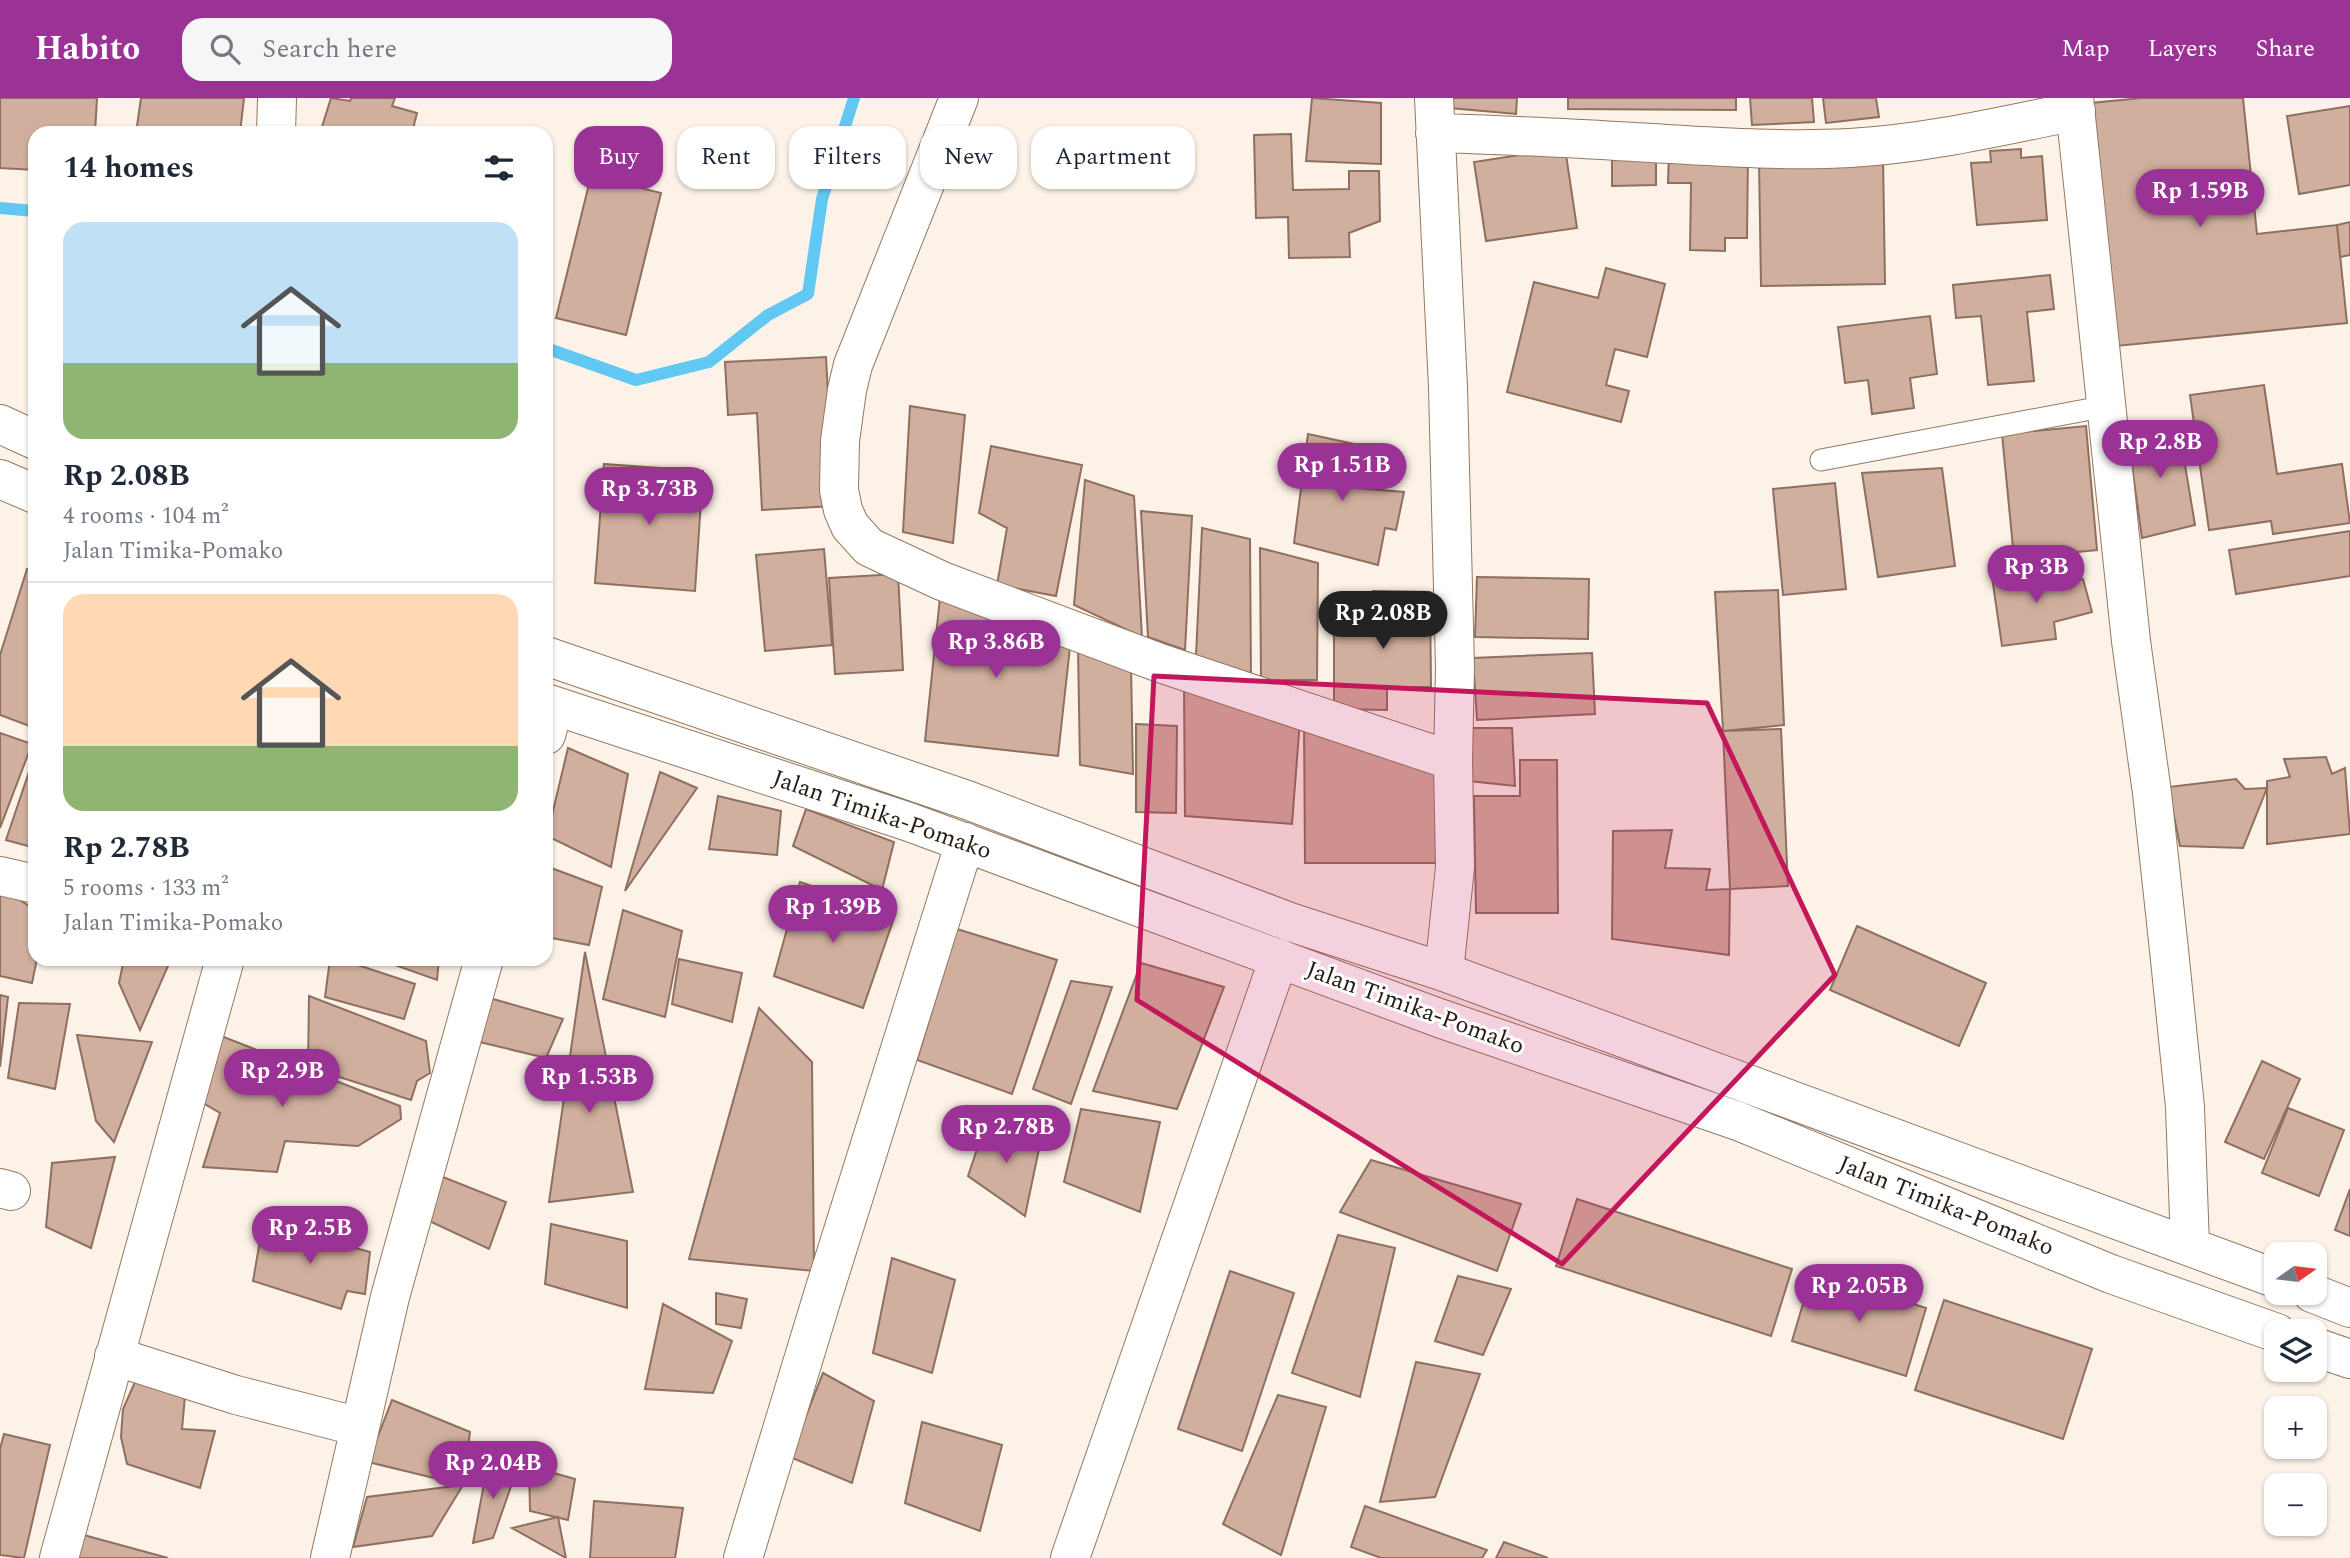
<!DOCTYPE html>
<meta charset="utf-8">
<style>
:root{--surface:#fff;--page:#f6f6f7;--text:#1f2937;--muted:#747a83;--line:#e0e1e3;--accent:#9b3296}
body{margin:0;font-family:Spectral,serif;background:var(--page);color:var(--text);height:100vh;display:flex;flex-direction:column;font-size:26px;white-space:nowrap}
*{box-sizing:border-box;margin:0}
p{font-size:23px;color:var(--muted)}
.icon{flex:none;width:38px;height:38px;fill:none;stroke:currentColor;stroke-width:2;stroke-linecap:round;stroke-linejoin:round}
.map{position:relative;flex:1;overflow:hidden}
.drawer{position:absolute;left:28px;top:28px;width:525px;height:840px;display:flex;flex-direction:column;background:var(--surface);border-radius:21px;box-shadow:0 2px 5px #0004}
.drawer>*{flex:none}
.banner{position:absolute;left:574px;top:28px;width:665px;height:63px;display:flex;gap:14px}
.needle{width:46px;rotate:76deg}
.fabs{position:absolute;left:2264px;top:1144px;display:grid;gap:14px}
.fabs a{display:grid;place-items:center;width:63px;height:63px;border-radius:14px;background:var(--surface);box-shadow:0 2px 5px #0004;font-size:35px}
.price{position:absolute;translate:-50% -60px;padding:0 16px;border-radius:24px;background:var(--accent);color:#fff;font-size:23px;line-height:46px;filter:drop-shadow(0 2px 4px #0008)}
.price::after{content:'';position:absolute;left:50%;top:42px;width:21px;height:16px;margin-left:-10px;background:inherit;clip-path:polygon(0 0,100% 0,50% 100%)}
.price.active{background:#222;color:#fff}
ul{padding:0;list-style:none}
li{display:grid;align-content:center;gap:14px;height:371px;padding:0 35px}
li+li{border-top:2px solid var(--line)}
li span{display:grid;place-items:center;height:217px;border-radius:21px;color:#555}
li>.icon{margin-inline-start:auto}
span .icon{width:126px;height:126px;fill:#fffc;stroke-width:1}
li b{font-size:30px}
h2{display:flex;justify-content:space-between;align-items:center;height:84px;padding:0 35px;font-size:30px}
.tag{padding:0 24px;border-radius:21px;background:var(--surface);box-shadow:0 2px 5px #0004;font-size:24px;line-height:63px}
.tag.active{background:var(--accent);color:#fff}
header{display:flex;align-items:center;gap:42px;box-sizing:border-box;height:98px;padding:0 35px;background:var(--accent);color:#fff}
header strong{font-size:33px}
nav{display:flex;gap:38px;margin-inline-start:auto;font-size:24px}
.search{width:490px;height:63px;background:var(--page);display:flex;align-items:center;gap:18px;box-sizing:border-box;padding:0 24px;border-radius:21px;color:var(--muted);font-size:26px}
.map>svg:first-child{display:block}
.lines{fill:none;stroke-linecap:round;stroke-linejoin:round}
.stream{stroke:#60c8f3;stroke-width:12}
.building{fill:#d1af9e;stroke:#8e6f60;stroke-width:2}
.lane-casing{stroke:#927962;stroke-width:23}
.street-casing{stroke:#927962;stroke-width:40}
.highway-casing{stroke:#927962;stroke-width:40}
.lane{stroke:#fff;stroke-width:21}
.street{stroke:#fff;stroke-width:38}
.highway{stroke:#fff;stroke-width:38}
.marked{fill:#c2185b;fill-opacity:0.2;stroke:#c2185b;stroke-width:5;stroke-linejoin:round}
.labels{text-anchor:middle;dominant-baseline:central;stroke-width:6;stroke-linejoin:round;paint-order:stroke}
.street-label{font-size:24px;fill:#271d14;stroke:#fff}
</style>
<header>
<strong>Habito</strong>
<div class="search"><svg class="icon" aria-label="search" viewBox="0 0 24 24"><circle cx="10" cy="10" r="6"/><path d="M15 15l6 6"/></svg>Search here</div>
<nav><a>Map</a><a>Layers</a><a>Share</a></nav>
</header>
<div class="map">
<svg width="2350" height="1460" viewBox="0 0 2350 1460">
<rect width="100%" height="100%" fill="#fdf2e7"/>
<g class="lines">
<path class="stream" d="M0,110l35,3
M546,250l90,32 73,-18 59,-47 40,-21 14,-95 32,-101"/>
</g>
<path class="building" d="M0,0h97l-2,35h-60v37l-35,-2z
M141,0h103l-4,35h-18l-44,-6 -1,6h-41z
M331,0l19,3 1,-3h44l-3,8 25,7 -5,20h-92z
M1312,0l69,5v61l-75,-3z
M1451,0h66l-1,16 -66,-6z
M1568,0h168v12l-168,-1z
M1750,0h62l2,24 -62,3z
M1823,0h53l3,19 -53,6z
M2142,0h101l14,136 80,-9 10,98 -231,23 -25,-243z
M2350,8v79l-51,9 -12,-78z
M1291,36l2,56 56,-1v-18h30l1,50 -31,12 1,24 -61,1 -1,-41 -32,1 -2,-83z
M1565,50l12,80 -91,13 -12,-79z
M2021,51v9l21,-2 5,64 -70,5 -6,-62 20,-1 -1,-11z
M1669,54l79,1 -1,85h-22v13l-35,-1 1,-67h-23z
M1612,57h44v30l-44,1z
M1883,59l2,127 -124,2 -2,-126z
M591,78l70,17 -35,142 -70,-17z
M2350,124v33l-10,2 -3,-32z
M1606,170l59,16 -18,73 -32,-8 -9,36 23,6 -8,31 -114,-30 27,-110 64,16z
M2050,177l4,34 -27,3 7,69 -46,4 -7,-69 -25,2 -3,-33z
M1930,218l7,58 -27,4 4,30 -42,6 -4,-34 -23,3 -7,-56z
M826,259l8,149 -72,4 -5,-97 -29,2 -3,-53z
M2264,287l13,89 65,-10 8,59 -77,11 -2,-13 -62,9 -19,-135z
M910,308l55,9 -12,128 -50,-11z
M2178,325l17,102 -53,13 -15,-107z
M2086,328l11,124 -83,8 -12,-124z
M1308,336l56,12 -7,42 47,4 -8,38 -11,-2 -7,37 -84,-22z
M991,348l91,19 -26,131 -59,-11 10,-57 -28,-15z
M604,366l99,7 -8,120 -100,-8z
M1942,370l13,98 -77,11 -16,-104z
M1085,382l49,16 8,141 -68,-32z
M1835,385l11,106 -63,6 -10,-106z
M1141,413l51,5 -7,134 -37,-13z
M1202,430l48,11 1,145 -55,-28z
M2350,433v45l-114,18 -7,-44z
M1260,450l58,15 -1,117h-56z
M824,451l8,96 -67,6 -9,-96z
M2054,470l6,16 23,-5 9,33 -38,10 2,17 -54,7 -10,-69z
M27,471l8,3v156l-35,-13v-60z
M898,476l5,96 -68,4 -6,-96z
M1477,479l112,2 -1,60 -113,-2z
M941,490l130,50 -13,118 -133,-15z
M1778,492l6,135 -61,6 -8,-139z
M1373,493l57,1 1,95h-44v23l-53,-1v-86l39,-1z
M1078,550l53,18 2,108 -53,-9z
M1592,555l3,61 -118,6 -4,-62z
M1184,587l116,35 -8,104 -107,-8z
M1304,622l132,46v97h-131z
M1136,626l41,2 -1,87 -40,-1z
M1469,630h43l3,58 -46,-5z
M1781,631l7,157 -58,3 -7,-158z
M0,635l32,11 -32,84z
M568,650l60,26 -17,93 -64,-31z
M35,656v94l-29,-8z
M2326,659l6,17 13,-6 5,66 -83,10v-63l23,-4 -6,-18z
M1520,662h37l1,153h-82l-2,-117h46z
M660,674l37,16 -72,103z
M2236,681l9,10 22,-1 -24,60 -63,-2 -12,-59z
M718,698l63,15 -4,44 -68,-6z
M806,711l88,33 -12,48 -89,-44z
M1672,732l-7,38 45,1 -4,21 24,-1 -1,66 -117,-16 1,-108z
M546,768l56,21 -13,58 -43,-8z
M800,784l95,33 -32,93 -89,-32z
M0,789l35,23v49h2l-5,24 -32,-7z
M623,812l59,21 -17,86 -62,-18z
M1857,828l129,57 -27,63 -129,-56z
M957,831l100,31 -45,134 -95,-34z
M585,854l48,240 -84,10z
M124,861h47l-31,71 -21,-47z
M330,861h10l75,25 -11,35 -79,-22z
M378,861h61l-2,21z
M679,861l63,14 -10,49 -60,-18z
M1141,865l83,24 -47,122 -84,-18z
M1071,883l41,6 -41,117 -38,-15z
M0,897l8,2 -8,70z
M309,898l117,45 4,32 -13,8 -6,19 -103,-33z
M493,901l70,20 -17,39 -79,-19z
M19,905l51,1 -15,85 -47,-11z
M759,910l53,54 2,209 -125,-12z
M216,936l184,72 1,13 -43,27 -73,-5 -8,31 -74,-5 17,-54 -17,-10z
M77,937l75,7 -38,100 -18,-21z
M2262,963l38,18 -36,80 -39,-17z
M2288,1010l56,22 -25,66 -57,-23z
M1081,1011l79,13 -20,90 -76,-30z
M987,1021l53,25 -15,72 -57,-40z
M115,1059l-24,91 -45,-21 6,-64z
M1371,1062l150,44 -24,67 -157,-59z
M438,1077l68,27 -17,47 -62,-29z
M2350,1091v47l-15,-6z
M1577,1101l215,70 -21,67 -215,-70z
M263,1125l107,29 -5,42 -18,-3 -6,18 -88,-28z
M551,1126l76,17v67l-82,-24z
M1338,1137l57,13 -35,149 -68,-24z
M892,1160l63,22 -23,93 -59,-20z
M1230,1173l64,22 -52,158 -64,-22z
M1812,1175l114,35 -20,68 -114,-35z
M1458,1178l53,13 -28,66 -48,-14z
M716,1195l31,6 -6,29 -25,-4z
M1944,1202l148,49 -29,90 -148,-49z
M663,1206l69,37 -19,52 -68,-4z
M1416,1264l64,12 -45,123 -55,5z
M823,1275l51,28 -22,82 -62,-26z
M135,1284l50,14 -3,33 33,2 -15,57 -73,-24 -6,-27 2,-28z
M1278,1297l48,12 -45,148 -58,-31z
M392,1302l78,32 -7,53 -95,-23z
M922,1324l80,23 -22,86 -75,-28z
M4,1336l46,11 -26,113 -24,-3v-106z
M488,1364l28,10 -23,66 -20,5z
M529,1368l46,13 -7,41 -38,-9z
M463,1387l-31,51 -79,11 14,-50z
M594,1403l89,7 -8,50h-85z
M1365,1408l122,44 -5,8h-101l-30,-11z
M558,1419l8,41 -54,-30z
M80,1436l88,24h-95z
M1504,1444l44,16h-52z"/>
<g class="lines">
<defs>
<path id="lane" d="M1821,362l286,-54"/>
<path id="street" d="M959,0l-106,267 -6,25 -7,51 -1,49 4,20 7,16 19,21 73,34 218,82 293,98
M1434,0l14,289 7,281 -2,93 2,106 -11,105
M2074,0l57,543 21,152 17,157 16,157 5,139
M276,35l1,-35
M1435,35c60,2 121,4 181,8 78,4 156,11 234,7 76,-4 151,-22 226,-37
M546,637l8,-29
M0,778l35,8
M0,1090l11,3
M114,1258l122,39 124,32
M59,1460l166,-599
M330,1460l60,-261 94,-338
M743,1460l79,-260 143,-456
M1070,1460l209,-600"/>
<path id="highway" d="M0,326l35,16
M0,381l35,15
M546,558l421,144 323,122 154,50 833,307
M546,605l363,119 530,196 299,103 373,153 166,59
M2312,1195l38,15
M2315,1249l35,12"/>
</defs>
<use href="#lane" class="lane-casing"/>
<use href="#street" class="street-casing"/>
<use href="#highway" class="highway-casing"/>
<use href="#lane" class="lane"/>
<use href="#street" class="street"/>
<use href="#highway" class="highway"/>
</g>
<path class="marked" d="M1154,578l553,27 128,272 -273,289 -425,-264z"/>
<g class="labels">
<g class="street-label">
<text transform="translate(882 717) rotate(19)">Jalan Timika-Pomako</text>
<text transform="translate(1415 910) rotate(20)">Jalan Timika-Pomako</text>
<text transform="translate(1946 1108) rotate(22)">Jalan Timika-Pomako</text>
</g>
</g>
</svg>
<div class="fabs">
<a><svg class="needle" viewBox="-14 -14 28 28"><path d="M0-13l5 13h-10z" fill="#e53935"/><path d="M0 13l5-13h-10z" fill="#747a83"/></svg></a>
<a><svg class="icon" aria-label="layers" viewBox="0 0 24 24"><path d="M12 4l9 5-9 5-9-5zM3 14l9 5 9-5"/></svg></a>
<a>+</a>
<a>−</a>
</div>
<b class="price" style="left:2200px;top:131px">Rp 1.59B</b>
<b class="price" style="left:2160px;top:382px">Rp 2.8B</b>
<b class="price" style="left:1342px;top:405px">Rp 1.51B</b>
<b class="price" style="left:649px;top:429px">Rp 3.73B</b>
<b class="price" style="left:2036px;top:507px">Rp 3B</b>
<b class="price active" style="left:1383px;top:553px">Rp 2.08B</b>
<b class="price" style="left:996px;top:582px">Rp 3.86B</b>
<b class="price" style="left:833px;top:847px">Rp 1.39B</b>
<b class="price" style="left:282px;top:1011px">Rp 2.9B</b>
<b class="price" style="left:589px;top:1017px">Rp 1.53B</b>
<b class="price" style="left:1006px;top:1067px">Rp 2.78B</b>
<b class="price" style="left:310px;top:1168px">Rp 2.5B</b>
<b class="price" style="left:1859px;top:1226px">Rp 2.05B</b>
<b class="price" style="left:493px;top:1403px">Rp 2.04B</b>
<div class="banner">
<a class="tag active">Buy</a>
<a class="tag">Rent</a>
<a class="tag">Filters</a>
<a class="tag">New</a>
<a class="tag">Apartment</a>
</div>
<section class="drawer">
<h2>14 homes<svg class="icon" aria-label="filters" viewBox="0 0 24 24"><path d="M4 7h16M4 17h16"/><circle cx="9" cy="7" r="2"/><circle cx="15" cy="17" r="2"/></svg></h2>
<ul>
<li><span style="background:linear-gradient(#bfe0f5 65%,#8fb573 0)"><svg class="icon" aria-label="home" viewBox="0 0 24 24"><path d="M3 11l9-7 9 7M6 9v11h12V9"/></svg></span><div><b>Rp 2.08B</b><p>4 rooms · 104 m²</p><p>Jalan Timika-Pomako</p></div></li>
<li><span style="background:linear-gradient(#ffd9b3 70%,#8fb573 0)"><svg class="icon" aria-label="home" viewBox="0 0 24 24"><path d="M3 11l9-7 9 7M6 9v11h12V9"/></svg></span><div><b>Rp 2.78B</b><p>5 rooms · 133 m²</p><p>Jalan Timika-Pomako</p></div></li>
</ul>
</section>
</div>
